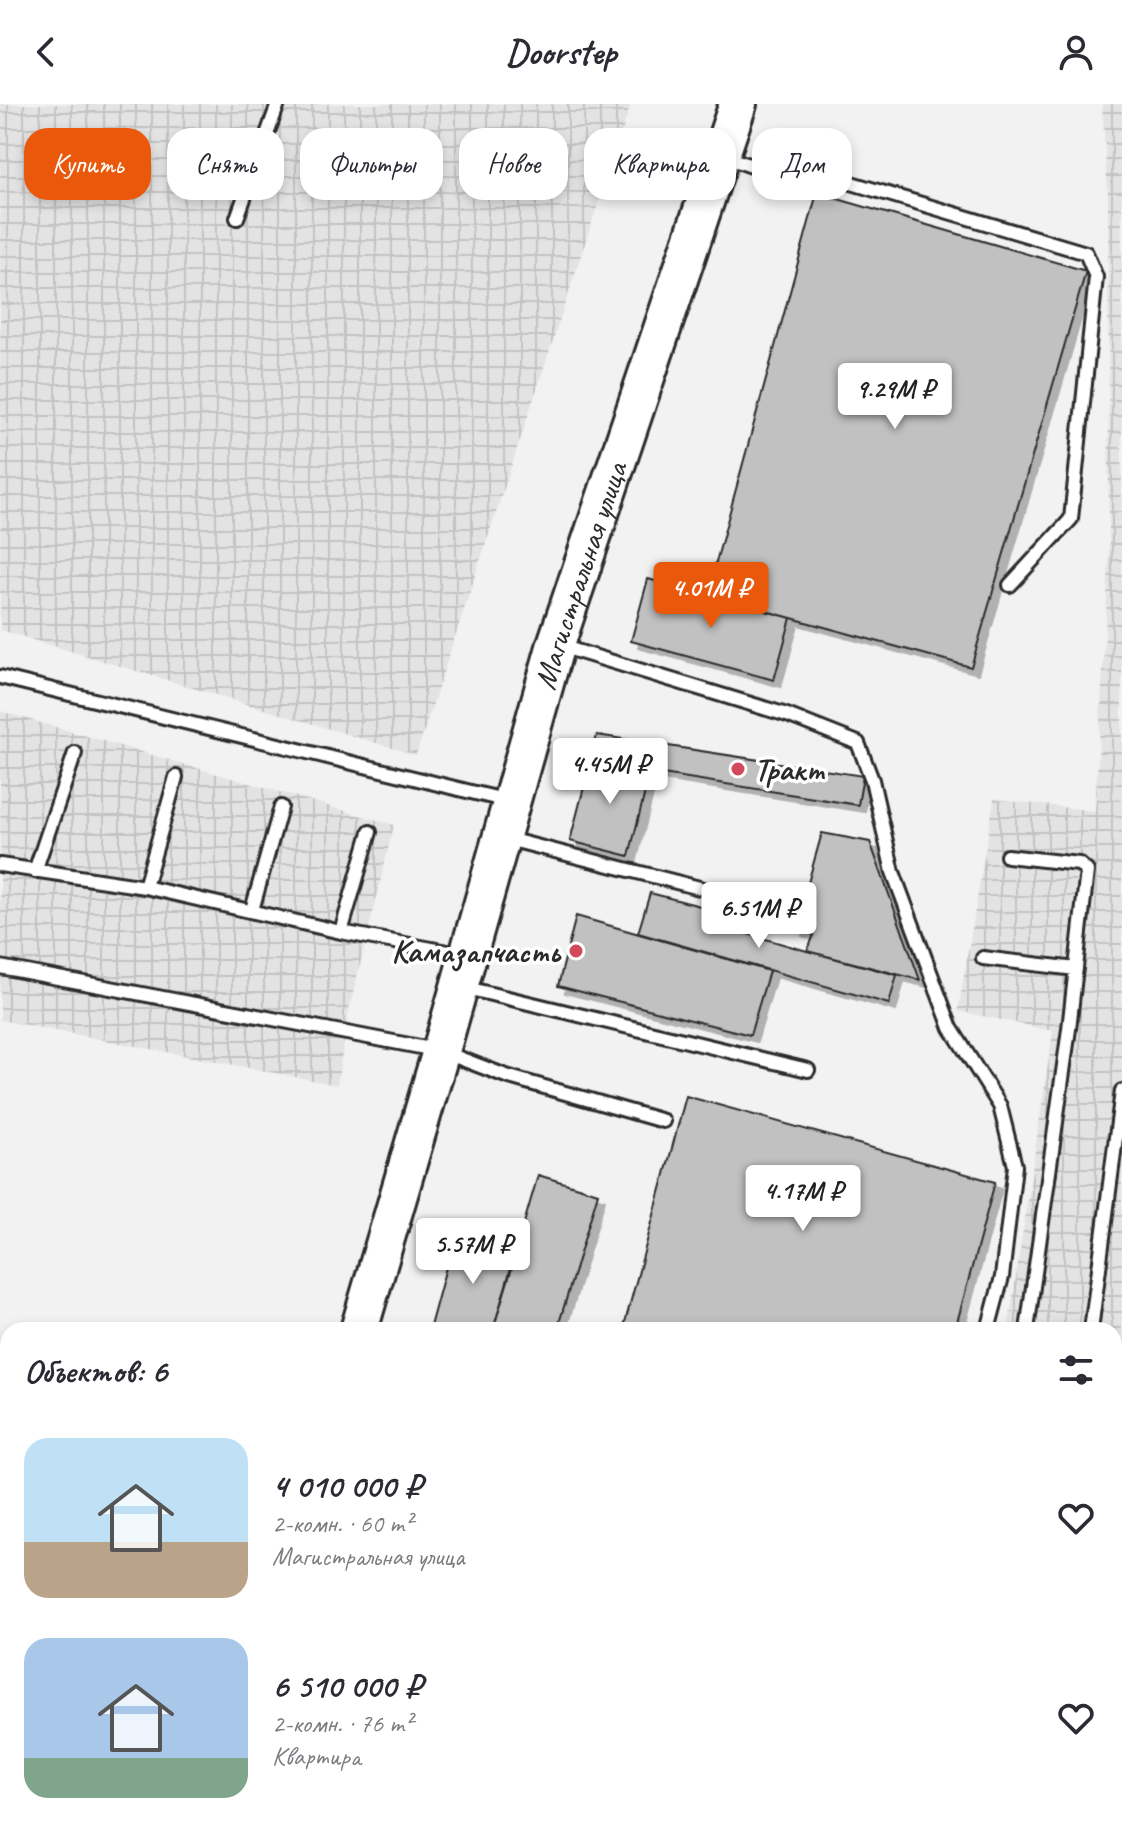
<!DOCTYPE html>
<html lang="ru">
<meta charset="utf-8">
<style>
:root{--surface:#fff;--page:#f7f7f7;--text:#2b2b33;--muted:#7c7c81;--accent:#ea580c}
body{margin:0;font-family:Caveat,sans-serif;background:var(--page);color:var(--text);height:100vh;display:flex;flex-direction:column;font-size:30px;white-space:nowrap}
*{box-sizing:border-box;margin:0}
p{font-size:26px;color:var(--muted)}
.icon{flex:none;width:44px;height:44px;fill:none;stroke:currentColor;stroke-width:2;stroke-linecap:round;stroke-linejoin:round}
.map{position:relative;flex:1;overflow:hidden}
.sheet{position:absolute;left:0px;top:1218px;width:1122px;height:512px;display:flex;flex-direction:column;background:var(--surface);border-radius:24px 24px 0 0;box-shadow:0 4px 12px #0003}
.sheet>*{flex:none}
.top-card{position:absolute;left:24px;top:24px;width:1074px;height:72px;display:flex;gap:16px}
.price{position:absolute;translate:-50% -68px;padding:0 18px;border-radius:8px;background:#fff;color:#222;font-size:26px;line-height:52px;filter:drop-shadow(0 2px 4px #0008)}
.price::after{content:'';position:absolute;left:50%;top:48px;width:24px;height:18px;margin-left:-12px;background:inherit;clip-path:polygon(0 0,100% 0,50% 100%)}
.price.active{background:var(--accent);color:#fff}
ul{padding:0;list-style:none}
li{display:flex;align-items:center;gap:24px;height:200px;padding:0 24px}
li span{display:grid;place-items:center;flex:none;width:224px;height:160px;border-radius:24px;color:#555}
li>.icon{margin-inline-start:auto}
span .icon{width:96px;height:96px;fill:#fffc;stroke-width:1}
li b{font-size:34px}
h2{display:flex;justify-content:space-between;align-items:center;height:96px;padding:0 24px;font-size:34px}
.tag{padding:0 28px;border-radius:24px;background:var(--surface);box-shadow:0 4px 12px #0003;font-size:28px;line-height:72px}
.tag.active{background:var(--accent);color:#fff}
header{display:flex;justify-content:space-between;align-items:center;height:104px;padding:0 24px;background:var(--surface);font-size:36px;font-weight:700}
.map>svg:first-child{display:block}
.industrial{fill:url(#industrial-grid)}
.building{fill:#c1c1c1;stroke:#2b2b2b;stroke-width:2;filter:url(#shadow)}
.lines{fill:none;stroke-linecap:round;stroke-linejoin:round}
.lane-casing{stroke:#2b2b2b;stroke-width:18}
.secondary-casing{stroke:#2b2b2b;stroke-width:42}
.lane{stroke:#fff;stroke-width:12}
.secondary{stroke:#fff;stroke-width:36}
.poi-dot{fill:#d1495b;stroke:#fff;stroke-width:3}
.labels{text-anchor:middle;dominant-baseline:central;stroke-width:7;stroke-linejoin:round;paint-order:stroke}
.street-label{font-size:32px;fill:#2b2b2b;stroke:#fff}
.poi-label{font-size:32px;font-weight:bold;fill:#2b2b2b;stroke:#fff;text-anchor:start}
</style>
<header><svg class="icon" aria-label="back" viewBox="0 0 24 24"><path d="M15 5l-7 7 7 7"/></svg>Doorstep<svg class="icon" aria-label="person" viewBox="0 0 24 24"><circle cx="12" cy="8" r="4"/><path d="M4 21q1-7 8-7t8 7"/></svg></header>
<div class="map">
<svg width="1122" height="1730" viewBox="0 0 1122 1730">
<defs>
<pattern id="industrial-grid" width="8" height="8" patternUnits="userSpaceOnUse" patternTransform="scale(2)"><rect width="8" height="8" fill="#e3e3e3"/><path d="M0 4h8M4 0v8" fill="none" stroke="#c3c3c3"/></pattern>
<filter id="shadow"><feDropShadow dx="7" dy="7" stdDeviation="0" flood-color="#0004"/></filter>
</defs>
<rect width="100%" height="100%" fill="#f2f2f2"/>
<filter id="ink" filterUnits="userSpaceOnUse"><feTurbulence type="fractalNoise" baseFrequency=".0125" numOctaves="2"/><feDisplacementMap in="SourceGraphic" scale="16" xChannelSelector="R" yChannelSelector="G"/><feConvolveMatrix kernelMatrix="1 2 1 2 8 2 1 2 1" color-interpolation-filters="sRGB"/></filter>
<g filter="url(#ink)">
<path class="industrial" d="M0,0h631l-215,651 -416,-125z
M1102,0h20v1376l-8,62v-212h-106l45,-299 -95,-20 36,-212 101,12 14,-248 -1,-368z
M0,607l394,114 -45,185 -12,75 -337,-65z
M934,1722h143l-1,8h-142z"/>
<path class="building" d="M817,89l269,78 -115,396 -264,-72z
M648,475l143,39 -17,62 -143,-39z
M597,631l266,41 -5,29 -208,-33 -58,-16z
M592,652l58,16 -21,84 -59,-15z
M822,729l48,9 50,138 -113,-29 7,-16 -19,-6z
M650,789l58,15 -4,13 103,30 90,24 -8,29 -251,-71z
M576,812l193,55 -19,64 -192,-49z
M686,992l309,86 -40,148h-332z
M538,1071l60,18 -41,137h-64z
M455,1130l62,17 -24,79h-64z
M384,1722h39l-3,8h-9z
M510,1722h53l28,8h-83z
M797,1722h57l36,8h-95z"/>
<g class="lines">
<defs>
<path id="lane" d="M723,52l49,17h46l268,80 10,24 -25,242 -61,66
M237,114l41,-114
M557,541l230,70 71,28 14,37 21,92 58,156 49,78 15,60 -13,111 -14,53
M0,573l508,124
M504,734l274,70
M1007,752l72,8 8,7 -18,158 -42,301
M0,761l145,22 196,45 123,23
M35,767l40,-118
M145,783l31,-110
M252,806l29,-103
M341,828l29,-100
M983,854l93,11
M0,863l441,84 65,25 157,45
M462,883l346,83
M1091,1226l31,-239
M282,1722l34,8
M451,1730l9,-8
M955,1730l1,-8
M1025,1730l1,-8"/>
<g id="secondary">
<path id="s1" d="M359,1226l82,-279 115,-407 182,-540"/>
<path d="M215,1730l3,-8"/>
</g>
</defs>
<use href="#lane" class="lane-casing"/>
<use href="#secondary" class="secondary-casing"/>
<use href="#lane" class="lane"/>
<use href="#secondary" class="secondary"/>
</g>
</g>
<g class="poi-dot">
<circle cx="738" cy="665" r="8"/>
<circle cx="576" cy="847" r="8"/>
</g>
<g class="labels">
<g class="street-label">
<text stroke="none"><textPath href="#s1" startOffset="786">Магистральная улица</textPath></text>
</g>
<g class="poi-label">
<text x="754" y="665">Тракт</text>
<text x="560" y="847" text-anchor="end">Камазапчасть</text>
</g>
</g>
</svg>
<b class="price" style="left:895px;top:327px">9.29M ₽</b>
<b class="price active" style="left:711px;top:526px">4.01M ₽</b>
<b class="price" style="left:610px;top:702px">4.45M ₽</b>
<b class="price" style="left:759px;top:846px">6.51M ₽</b>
<b class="price" style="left:803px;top:1129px">4.17M ₽</b>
<b class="price" style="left:473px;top:1182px">5.57M ₽</b>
<div class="top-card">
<a class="tag active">Купить</a>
<a class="tag">Снять</a>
<a class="tag">Фильтры</a>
<a class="tag">Новое</a>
<a class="tag">Квартира</a>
<a class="tag">Дом</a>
</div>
<section class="sheet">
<h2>Объектов: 6<svg class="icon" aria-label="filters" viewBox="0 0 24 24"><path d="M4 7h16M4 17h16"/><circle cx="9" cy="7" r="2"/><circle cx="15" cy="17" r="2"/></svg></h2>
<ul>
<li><span style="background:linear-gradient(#bfe0f5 65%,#b9a48a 0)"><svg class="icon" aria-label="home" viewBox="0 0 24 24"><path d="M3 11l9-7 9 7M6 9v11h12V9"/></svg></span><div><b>4 010 000 ₽</b><p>2-комн. · 60 m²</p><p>Магистральная улица</p></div><svg class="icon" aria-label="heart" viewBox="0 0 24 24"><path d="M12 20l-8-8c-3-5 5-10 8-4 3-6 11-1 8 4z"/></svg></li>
<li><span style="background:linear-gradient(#a9c7e8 75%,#7fa58c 0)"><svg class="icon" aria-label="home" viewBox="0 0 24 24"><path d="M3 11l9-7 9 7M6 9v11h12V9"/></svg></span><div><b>6 510 000 ₽</b><p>2-комн. · 76 m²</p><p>Квартира</p></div><svg class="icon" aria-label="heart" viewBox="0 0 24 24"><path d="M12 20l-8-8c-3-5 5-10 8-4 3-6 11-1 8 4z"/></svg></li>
</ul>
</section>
</div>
